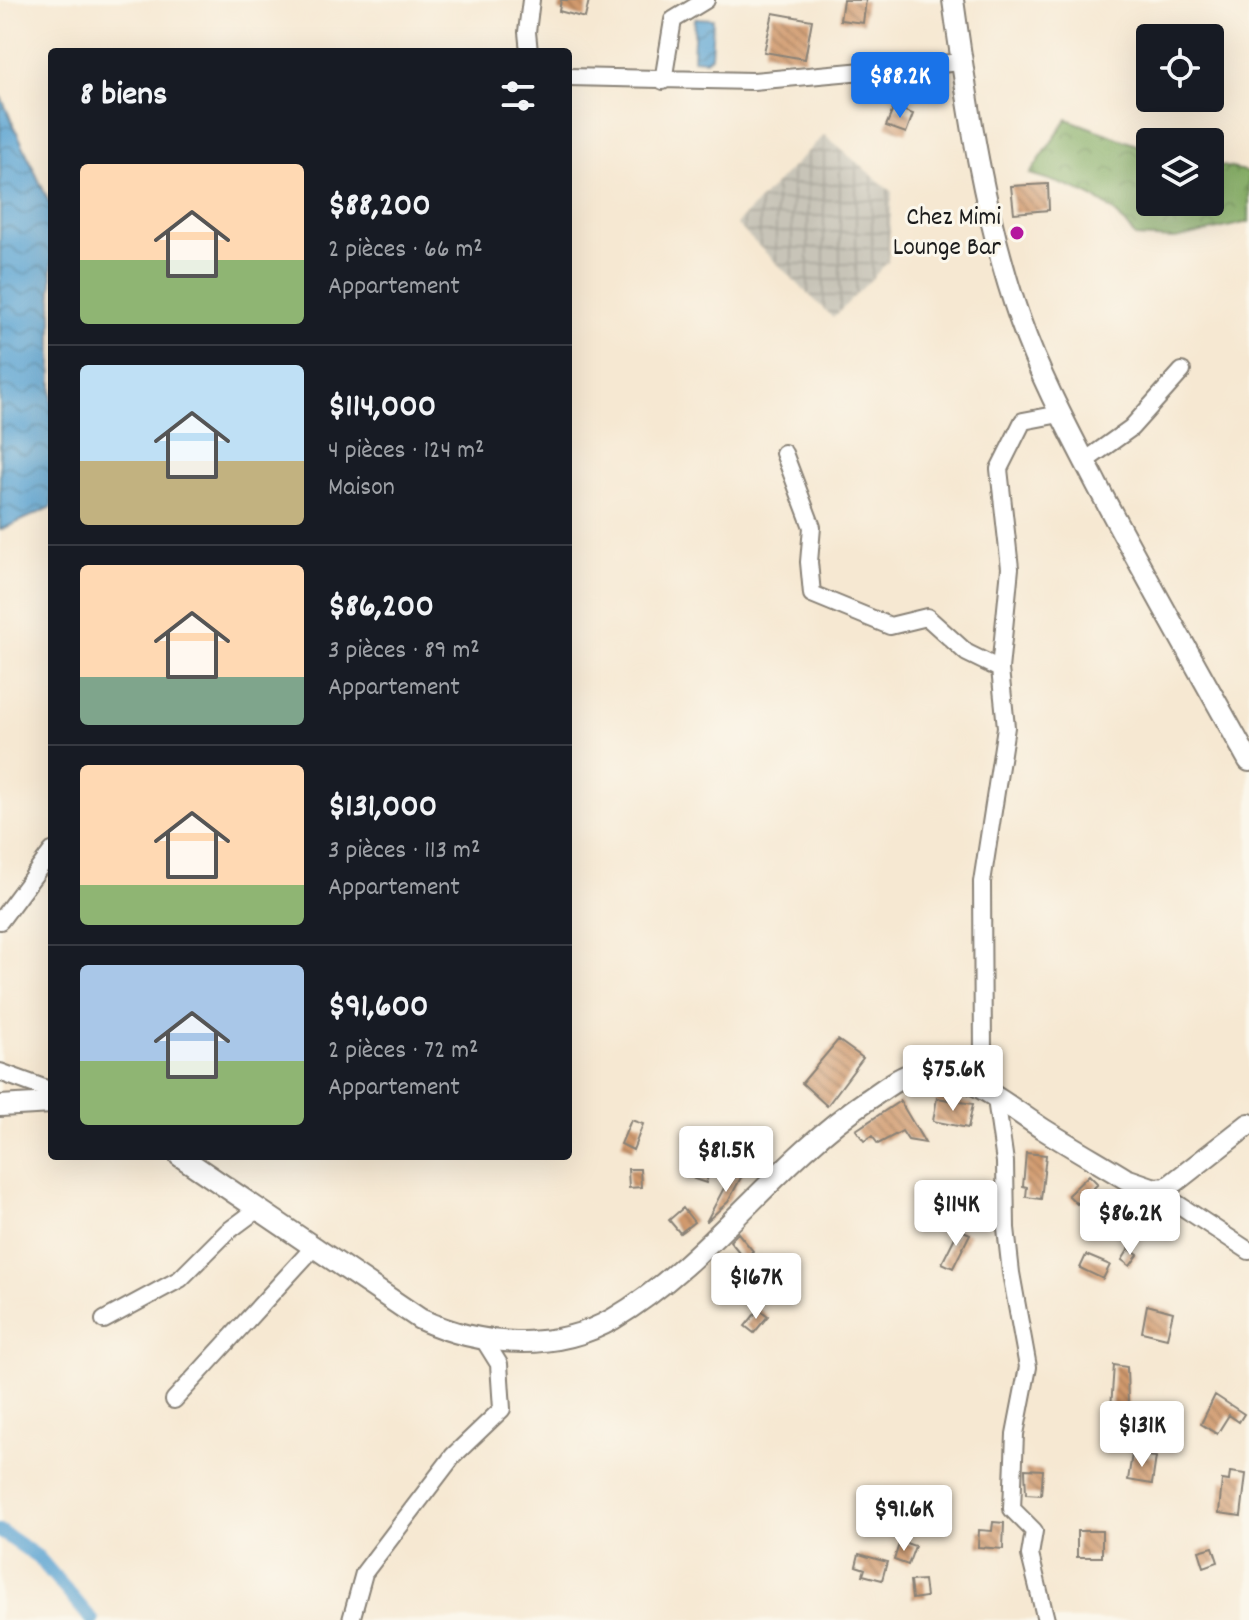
<!DOCTYPE html>
<html lang="fr">
<meta charset="utf-8">
<style>
:root{--surface:#171b24;--page:#242831;--text:#f1f3f6;--muted:#9ea1a6;--line:#363941;--accent:#1a73e8}
body{margin:0;font-family:Dekko,sans-serif;background:var(--page);color:var(--text);height:100vh;display:flex;flex-direction:column;font-size:30px;white-space:nowrap}
*{box-sizing:border-box;margin:0}
p{font-size:26px;color:var(--muted)}
.icon{flex:none;width:44px;height:44px;fill:none;stroke:currentColor;stroke-width:2;stroke-linecap:round;stroke-linejoin:round}
.map{position:relative;flex:1;overflow:hidden}
.details{position:absolute;left:48px;top:48px;width:524px;height:1112px;display:flex;flex-direction:column;background:var(--surface);border-radius:8px;box-shadow:0 8px 32px #0002}
.details>*{flex:none}
.buttons{position:absolute;left:1136px;top:24px;display:grid;gap:16px}
.buttons a{display:grid;place-items:center;width:88px;height:88px;border-radius:8px;background:var(--surface);box-shadow:0 8px 32px #0002;font-size:40px}
.price{position:absolute;translate:-50% -68px;padding:0 18px;border-radius:8px;background:#fff;color:#222;font-size:26px;line-height:52px;filter:drop-shadow(0 2px 4px #0008)}
.price::after{content:'';position:absolute;left:50%;top:48px;width:24px;height:18px;margin-left:-12px;background:inherit;clip-path:polygon(0 0,100% 0,50% 100%)}
.price.on{background:var(--accent);color:#fff}
ul{padding:0;list-style:none}
li{display:flex;align-items:center;gap:24px;height:200px;padding:0 32px}
li+li{border-top:2px solid var(--line)}
li span{display:grid;place-items:center;flex:none;width:224px;height:160px;border-radius:8px;color:#555}
li>.icon{margin-inline-start:auto}
span .icon{width:96px;height:96px;fill:#fffc;stroke-width:1}
li b{font-size:34px}
h2{display:flex;justify-content:space-between;align-items:center;height:96px;padding:0 32px;font-size:34px}
.map>svg:first-child{display:block}
.industrial{fill:url(#industrial-grid)}
.forest{fill:url(#forest-crowns);stroke:#506440;stroke-width:2}
.water{fill:url(#water-waves);stroke:#3b6076;stroke-width:2}
.lines{fill:none;stroke-linecap:round;stroke-linejoin:round}
.canal{stroke:#5aa3d1;stroke-width:14}
.building{fill:url(#building-back-hatch)}
.minor-casing{stroke:#898277;stroke-width:20}
.tertiary-casing{stroke:#898277;stroke-width:24}
.minor{stroke:#fff;stroke-width:16}
.tertiary{stroke:#fff;stroke-width:20}
.poi-dot{fill:#b5179e;stroke:#fbf7ec;stroke-width:3}
.labels{text-anchor:middle;dominant-baseline:central;stroke-width:6;stroke-linejoin:round;paint-order:stroke}
.poi-label{font-size:26px;fill:#1c1c1c;stroke:#fbf7ec;text-anchor:end}
</style>
<div class="map">
<svg width="1249" height="1620" viewBox="0 0 1249 1620">
<defs>
<pattern id="industrial-grid" width="8" height="8" patternUnits="userSpaceOnUse" patternTransform="scale(2)"><rect width="8" height="8" fill="#c8c4b8"/><path d="M0 4h8M4 0v8" fill="none" stroke="#aba89e"/></pattern>
<pattern id="forest-crowns" width="20" height="18" patternUnits="userSpaceOnUse" patternTransform="scale(2)"><rect width="20" height="18" fill="#83ac63"/><path d="M2 6a3 3 0 1 1 6 0M12 15a3 3 0 1 1 6 0" fill="none" stroke="#6a8b51"/></pattern>
<pattern id="water-waves" width="16" height="10" patternUnits="userSpaceOnUse" patternTransform="scale(2)"><rect width="16" height="10" fill="#5aa3d1"/><path d="M0 5q4-4 8 0t8 0" fill="none" stroke="#4a84a9"/></pattern>
<pattern id="building-back-hatch" width="6" height="6" patternUnits="userSpaceOnUse" patternTransform="scale(2)"><rect width="6" height="6" fill="#d0996d"/><path d="M-1 5l2 2M0 0l6 6M5-1l2 2" fill="none" stroke="#a87c59"/></pattern>
</defs>
<rect width="100%" height="100%" fill="#fbf7ec"/>
<filter id="ink" filterUnits="userSpaceOnUse"><feTurbulence type="fractalNoise" baseFrequency=".0125" numOctaves="2"/><feDisplacementMap in="SourceGraphic" scale="16" xChannelSelector="R" yChannelSelector="G"/><feConvolveMatrix kernelMatrix="1 2 1 2 8 2 1 2 1" color-interpolation-filters="sRGB"/></filter>
<filter id="wash" filterUnits="userSpaceOnUse"><feTurbulence type="fractalNoise" baseFrequency=".006" numOctaves="4" result="noise"/><feDisplacementMap in="SourceGraphic" scale="32" xChannelSelector="R" yChannelSelector="G"/><feGaussianBlur stdDeviation="1.8" result="paint"/><feColorMatrix in="noise" values="0 0 0 0 0 0 0 0 0 0 0 0 0 0 0 0 0 1.4 0 .05"/><feComposite in="paint" operator="in"/></filter>
<g filter="url(#wash)">
<rect width="100%" height="100%" fill="#f6e8d2"/>
<path class="industrial" d="M824,135l68,57 -4,70 -55,56 -97,-94z"/>
<path class="forest" d="M1067,119l83,31v52h60v-39l39,9v50l-74,17 -40,-2c-25,-41 -62,-49 -105,-63z"/>
<path class="water" d="M695,18l18,1 -2,37 -5,4 -13,-1z
M0,95l52,114v298l-52,23z"/>
<g class="lines">
<path class="canal" d="M0,1531l38,26 54,63"/>
</g>
<g id="blocks">
<path class="building" d="M561,0h28l-4,18 -26,-7z
M843,0h23l-3,23 -23,-3z
M773,13l39,7 -7,39 -41,-7z
M894,107l19,7 -7,19 -20,-7z
M1048,184l1,26 -35,3 -3,-27z
M838,1040l25,18 -36,48 -25,-23z
M937,1098l36,6 -5,24 -35,-7z
M900,1101l25,42 -17,-3 -6,-9 -24,13 -6,-8 -8,5 -8,-11z
M631,1120l12,4 -10,26 -12,-6z
M1026,1153l20,2 -5,44 -15,-2 1,-10 -4,-1z
M700,1163l11,3 -5,17 -12,-4z
M747,1166l-19,36 -22,20 19,-36z
M628,1169h12l1,18 -12,1z
M1089,1175l9,9 -21,20 -9,-9z
M934,1192l7,9 -14,11 -7,-10z
M683,1208l11,14 -14,11 -11,-13z
M959,1229l11,5 -17,34 -11,-5z
M738,1233l15,18 -9,7 -14,-17z
M1129,1249l9,6 -8,11 -8,-6z
M1086,1255l24,10 -7,14 -23,-11z
M1147,1305l26,7 -6,26 -25,-6z
M759,1309l9,7 -14,17 -9,-7z
M1114,1365l13,2 1,39 -17,2z
M1215,1395l29,19 -5,8 -10,-7 -12,19 -16,-10z
M1132,1454l24,3 -4,27 -24,-4z
M1025,1469l18,1 -2,25 -15,-1z
M1230,1472l16,2 -5,42 -22,-3 3,-33 7,1z
M993,1522l11,1 -1,26 -25,-2 1,-17 13,1z
M1077,1531h25v26h-25z
M900,1541l15,5 -7,19 -14,-5z
M1213,1547l5,15 -14,5 -5,-16z
M859,1554l28,8 -5,18 -19,-5 2,-6 -9,-3z
M924,1580l2,17 -14,2 -2,-18z"/>
</g>
</g>
<g filter="url(#ink)">
<use href="#blocks" fill-opacity="0" stroke="#898277" stroke-width="2"/>
<g class="lines">
<defs>
<path id="minor" d="M529,52l-2,-20 4,-32
M568,77l185,4 209,-19
M663,81l10,-61 33,-20
M784,453l28,74 -3,35 3,32 78,32 37,-9 40,36 33,16
M1085,461l46,-33 51,-57
M0,921l52,-70
M0,1072l52,19
M972,1085l11,-29 -1,-174 24,-155 -6,-58 10,-101 -11,-99 24,-48 37,-7
M996,1099l9,63 1,66 5,45 17,94 -13,67 -3,75 22,22 -4,24 16,65
M1155,1189l94,62
M104,1320l76,-41 47,-47 31,-23
M174,1400l140,-153
M351,1620l13,-47 89,-117 49,-47 -3,-45 -15,-24"/>
<path id="tertiary" d="M953,0c15,108 31,217 67,320 20,57 49,111 77,165 49,93 101,184 152,276
M0,1106l52,-3
M180,1156l240,163c59,27 134,34 193,0 96,-57 161,-156 253,-218 19,-12 40,-32 65,-30 41,4 78,36 112,58 27,17 55,33 83,50l29,10 12,-1 82,-64"/>
</defs>
<use href="#minor" class="minor-casing"/>
<use href="#tertiary" class="tertiary-casing"/>
<use href="#minor" class="minor"/>
<use href="#tertiary" class="tertiary"/>
</g>
</g>
<circle class="poi-dot" cx="1017" cy="233" r="8"/>
<g class="labels">
<g class="poi-label">
<text x="1001" y="218">Chez Mimi<tspan x="1001" dy="30">Lounge Bar</tspan></text>
</g>
</g>
</svg>
<div class="buttons">
<a><svg class="icon" aria-label="locate" viewBox="0 0 24 24"><circle cx="12" cy="12" r="6"/><path d="M12 2v4M12 18v4M2 12h4M18 12h4"/></svg></a>
<a><svg class="icon" aria-label="layers" viewBox="0 0 24 24"><path d="M12 4l9 5-9 5-9-5zM3 14l9 5 9-5"/></svg></a>
</div>
<b class="price on" style="left:900px;top:120px">$88.2K</b>
<b class="price" style="left:953px;top:1113px">$75.6K</b>
<b class="price" style="left:726px;top:1194px">$81.5K</b>
<b class="price" style="left:956px;top:1248px">$114K</b>
<b class="price" style="left:1130px;top:1257px">$86.2K</b>
<b class="price" style="left:756px;top:1321px">$167K</b>
<b class="price" style="left:1142px;top:1469px">$131K</b>
<b class="price" style="left:904px;top:1553px">$91.6K</b>
<section class="details">
<h2>8 biens<svg class="icon" aria-label="filters" viewBox="0 0 24 24"><path d="M4 7h16M4 17h16"/><circle cx="9" cy="7" r="2"/><circle cx="15" cy="17" r="2"/></svg></h2>
<ul>
<li><span style="background:linear-gradient(#ffd9b3 60%,#8fb573 0)"><svg class="icon" aria-label="home" viewBox="0 0 24 24"><path d="M3 11l9-7 9 7M6 9v11h12V9"/></svg></span><div><b>$88,200</b><p>2 pièces · 66 m²</p><p>Appartement</p></div></li>
<li><span style="background:linear-gradient(#bfe0f5 60%,#c2b280 0)"><svg class="icon" aria-label="home" viewBox="0 0 24 24"><path d="M3 11l9-7 9 7M6 9v11h12V9"/></svg></span><div><b>$114,000</b><p>4 pièces · 124 m²</p><p>Maison</p></div></li>
<li><span style="background:linear-gradient(#ffd9b3 70%,#7fa58c 0)"><svg class="icon" aria-label="home" viewBox="0 0 24 24"><path d="M3 11l9-7 9 7M6 9v11h12V9"/></svg></span><div><b>$86,200</b><p>3 pièces · 89 m²</p><p>Appartement</p></div></li>
<li><span style="background:linear-gradient(#ffd9b3 75%,#8fb573 0)"><svg class="icon" aria-label="home" viewBox="0 0 24 24"><path d="M3 11l9-7 9 7M6 9v11h12V9"/></svg></span><div><b>$131,000</b><p>3 pièces · 113 m²</p><p>Appartement</p></div></li>
<li><span style="background:linear-gradient(#a9c7e8 60%,#8fb573 0)"><svg class="icon" aria-label="home" viewBox="0 0 24 24"><path d="M3 11l9-7 9 7M6 9v11h12V9"/></svg></span><div><b>$91,600</b><p>2 pièces · 72 m²</p><p>Appartement</p></div></li>
</ul>
</section>
</div>
